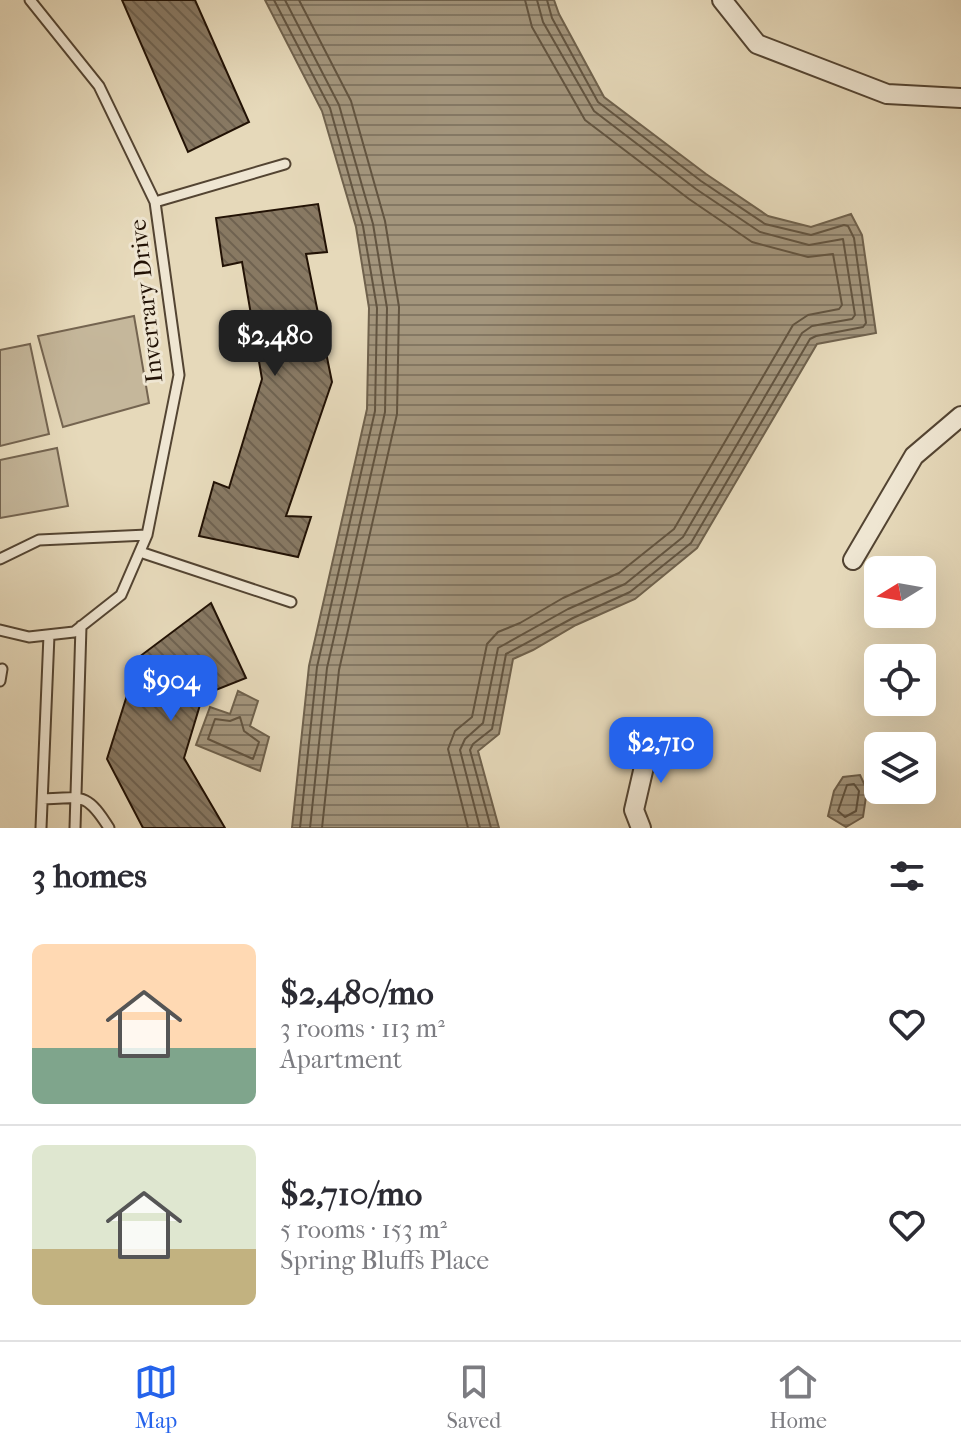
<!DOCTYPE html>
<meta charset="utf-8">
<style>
:root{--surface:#fff;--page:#f7f7f7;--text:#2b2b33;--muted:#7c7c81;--line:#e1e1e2;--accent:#2563eb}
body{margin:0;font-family:"IM FELL French Canon",serif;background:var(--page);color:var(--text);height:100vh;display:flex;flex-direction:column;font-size:30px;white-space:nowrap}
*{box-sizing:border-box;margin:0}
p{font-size:26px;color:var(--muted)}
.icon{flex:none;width:44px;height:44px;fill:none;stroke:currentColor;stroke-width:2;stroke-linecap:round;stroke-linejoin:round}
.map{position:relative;height:828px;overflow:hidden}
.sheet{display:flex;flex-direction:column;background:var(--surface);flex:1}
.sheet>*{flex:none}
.needle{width:52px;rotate:259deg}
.controls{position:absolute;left:864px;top:556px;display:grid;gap:16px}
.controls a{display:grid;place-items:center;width:72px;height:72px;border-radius:12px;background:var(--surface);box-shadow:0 8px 32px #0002;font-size:40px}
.price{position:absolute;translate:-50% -68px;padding:0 18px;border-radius:16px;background:var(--accent);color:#fff;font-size:26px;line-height:52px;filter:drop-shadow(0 2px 4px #0008)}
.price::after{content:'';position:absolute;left:50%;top:48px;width:24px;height:18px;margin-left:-12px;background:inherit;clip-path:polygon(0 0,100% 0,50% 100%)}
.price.on{background:#222;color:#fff}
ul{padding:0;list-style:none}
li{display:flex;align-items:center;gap:24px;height:200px;padding:0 32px}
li+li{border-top:2px solid var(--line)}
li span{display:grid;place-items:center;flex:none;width:224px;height:160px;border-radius:12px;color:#555}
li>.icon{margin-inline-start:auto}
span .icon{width:96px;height:96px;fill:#fffc;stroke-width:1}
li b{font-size:34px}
h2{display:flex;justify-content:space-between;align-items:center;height:96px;padding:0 32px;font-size:34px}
.tab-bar{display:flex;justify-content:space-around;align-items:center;height:112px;border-top:2px solid var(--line);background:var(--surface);font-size:22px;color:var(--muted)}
.tab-bar a{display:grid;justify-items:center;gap:4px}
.tab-bar .on{color:var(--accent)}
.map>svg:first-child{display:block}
.garden{fill:#c5b79b;stroke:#746450;stroke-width:2}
.water{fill:url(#water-rules);stroke:#6f614c;stroke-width:2}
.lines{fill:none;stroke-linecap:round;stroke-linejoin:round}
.shore{stroke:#625440;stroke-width:2}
.building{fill:url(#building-back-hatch);stroke:#221205;stroke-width:2}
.service-casing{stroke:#534432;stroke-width:13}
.minor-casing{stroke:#534432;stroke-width:22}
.service{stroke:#efe6d2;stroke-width:9}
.minor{stroke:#efe6d2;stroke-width:18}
.labels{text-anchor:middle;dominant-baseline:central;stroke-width:6;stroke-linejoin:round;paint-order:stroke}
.street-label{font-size:24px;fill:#221205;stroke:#efe6d2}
</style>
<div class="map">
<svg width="961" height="828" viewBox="0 0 961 828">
<defs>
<pattern id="water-rules" width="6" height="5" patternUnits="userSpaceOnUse" patternTransform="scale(2)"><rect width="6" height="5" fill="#a3957c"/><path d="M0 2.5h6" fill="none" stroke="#847864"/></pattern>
<pattern id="building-back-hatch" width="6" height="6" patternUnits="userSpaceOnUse" patternTransform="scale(2)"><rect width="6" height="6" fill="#887963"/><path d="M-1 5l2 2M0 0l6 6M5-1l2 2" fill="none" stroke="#6f6250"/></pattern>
</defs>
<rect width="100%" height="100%" fill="#e6d9ba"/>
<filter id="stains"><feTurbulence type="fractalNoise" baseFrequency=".0025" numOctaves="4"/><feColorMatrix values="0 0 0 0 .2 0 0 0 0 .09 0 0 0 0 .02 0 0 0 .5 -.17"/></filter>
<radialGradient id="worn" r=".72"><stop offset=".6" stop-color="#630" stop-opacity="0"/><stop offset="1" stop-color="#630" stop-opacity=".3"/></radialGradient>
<path class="garden" d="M134,316l15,87 -86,24 -25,-91z
M30,344l19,90 -49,12v-96z
M57,448l11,58 -68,12v-58z"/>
<path class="water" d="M265,0h289l5,14 45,83 102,77 62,42 43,11 40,-13 11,21 14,98 -59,11 -120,204 -62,51 -59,26 -43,25 -20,9 -14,75 -21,17 21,77h-207l17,-162 58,-257 2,-101 -13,-81 -34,-116z
M238,691l20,10 -8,25 19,11 -9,34 -64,-26 14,-38 20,7z
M860,775l7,15 -4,27 -17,10 -18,-11 6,-25 9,-14z"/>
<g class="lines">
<path class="shore" d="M274,0l56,108 33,118 14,82 -2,103 -58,256 -17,161
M285,0l54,105 34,119 14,84 -2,104 -58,256 -17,160
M299,0l52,101 34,120 14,86 -2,107 -58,256 -17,158
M240,717l4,14 15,11 -6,17 -45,-20 7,-20 15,2z
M854,784l5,7 -3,20 -11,6 -7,-6 9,-26z
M468,828l-20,-79 7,-18 17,-14 15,-73 11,-12 22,-9 43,-25 56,-25 55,-44 119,-204 15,-10 31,-6 3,-4 -9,-51 -25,3 -56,-15 -63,-43 -104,-79 -53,-93 -7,-27
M480,828l-20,-78 5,-11 18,-16 15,-75 70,-39 57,-25 58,-47 119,-204 10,-7 40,-7 3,-4 -12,-76 -34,6 -49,-13 -64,-43 -102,-78 -51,-89 -6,-22
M491,828l-21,-78 3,-6 19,-15 14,-75 67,-36 57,-26 61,-49 119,-204 6,-3 47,-9 3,-4 -12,-85 -6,-12 -4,-1 -33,10 -46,-11 -64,-43 -103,-79 -46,-84 -5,-18"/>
</g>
<path class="building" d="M122,0h73l54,122 -61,30z
M318,204l9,48 -21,2 26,128 -46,134 25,1 -13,40 -99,-21 15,-54 15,6 33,-109 -20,-117 -19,4 -7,-48z
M211,603l35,75 -43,17 -19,63 41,70h-82l-36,-69 32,-102z"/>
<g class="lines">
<defs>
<path id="service" d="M155,202l130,-38
M140,552l151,50
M0,559l39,-19 108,-5
M0,630l29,7 45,-5 47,-37 26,-60 32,-160 -24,-173 -56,-116 -69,-86
M0,681l2,-12
M43,799c40,-2 44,-6 66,29
M41,828l8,-193
M75,828l6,-202"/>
<path id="minor" d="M722,0l35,44 130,50 74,4
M853,560l61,-104 47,-40
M641,828l-7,-18 15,-65"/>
</defs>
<use href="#service" class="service-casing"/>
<use href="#minor" class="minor-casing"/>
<use href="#service" class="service"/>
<use href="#minor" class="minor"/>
</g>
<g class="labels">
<g class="street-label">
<text transform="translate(146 301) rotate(-96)">Inverrary Drive</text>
</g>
</g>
<rect width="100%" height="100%" filter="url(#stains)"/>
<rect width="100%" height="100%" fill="url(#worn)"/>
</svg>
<div class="controls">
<a><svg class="needle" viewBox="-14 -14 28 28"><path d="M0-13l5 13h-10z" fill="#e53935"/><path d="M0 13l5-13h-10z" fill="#7c7c81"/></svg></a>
<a><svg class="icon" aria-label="locate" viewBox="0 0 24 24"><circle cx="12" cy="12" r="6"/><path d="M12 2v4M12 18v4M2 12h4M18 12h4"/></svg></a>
<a><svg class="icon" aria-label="layers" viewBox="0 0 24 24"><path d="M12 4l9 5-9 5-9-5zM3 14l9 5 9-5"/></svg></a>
</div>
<b class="price on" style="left:275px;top:378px">$2,480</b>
<b class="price" style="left:171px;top:723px">$904</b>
<b class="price" style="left:661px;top:785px">$2,710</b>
</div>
<section class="sheet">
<h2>3 homes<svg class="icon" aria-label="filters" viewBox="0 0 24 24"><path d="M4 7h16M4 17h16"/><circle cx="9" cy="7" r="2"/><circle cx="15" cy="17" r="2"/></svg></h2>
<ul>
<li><span style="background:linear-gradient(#ffd9b3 65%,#7fa58c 0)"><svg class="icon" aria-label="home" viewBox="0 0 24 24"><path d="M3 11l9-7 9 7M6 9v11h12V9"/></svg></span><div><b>$2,480/mo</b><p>3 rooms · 113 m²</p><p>Apartment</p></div><svg class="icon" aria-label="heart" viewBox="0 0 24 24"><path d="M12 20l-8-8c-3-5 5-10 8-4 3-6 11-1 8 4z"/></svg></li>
<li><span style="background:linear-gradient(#dfe7d0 65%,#c2b280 0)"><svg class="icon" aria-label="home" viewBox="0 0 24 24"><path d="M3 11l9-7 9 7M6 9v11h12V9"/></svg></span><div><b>$2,710/mo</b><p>5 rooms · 153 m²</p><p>Spring Bluffs Place</p></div><svg class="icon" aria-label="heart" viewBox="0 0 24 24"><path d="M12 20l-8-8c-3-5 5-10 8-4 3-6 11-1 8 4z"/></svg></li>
</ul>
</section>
<nav class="tab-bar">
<a class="on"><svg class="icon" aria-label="map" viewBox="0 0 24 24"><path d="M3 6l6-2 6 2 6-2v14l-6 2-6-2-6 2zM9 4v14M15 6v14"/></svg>Map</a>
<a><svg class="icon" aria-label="saved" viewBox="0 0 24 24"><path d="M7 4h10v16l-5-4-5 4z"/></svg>Saved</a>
<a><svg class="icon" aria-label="home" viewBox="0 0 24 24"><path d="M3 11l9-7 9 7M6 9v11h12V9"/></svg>Home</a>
</nav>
